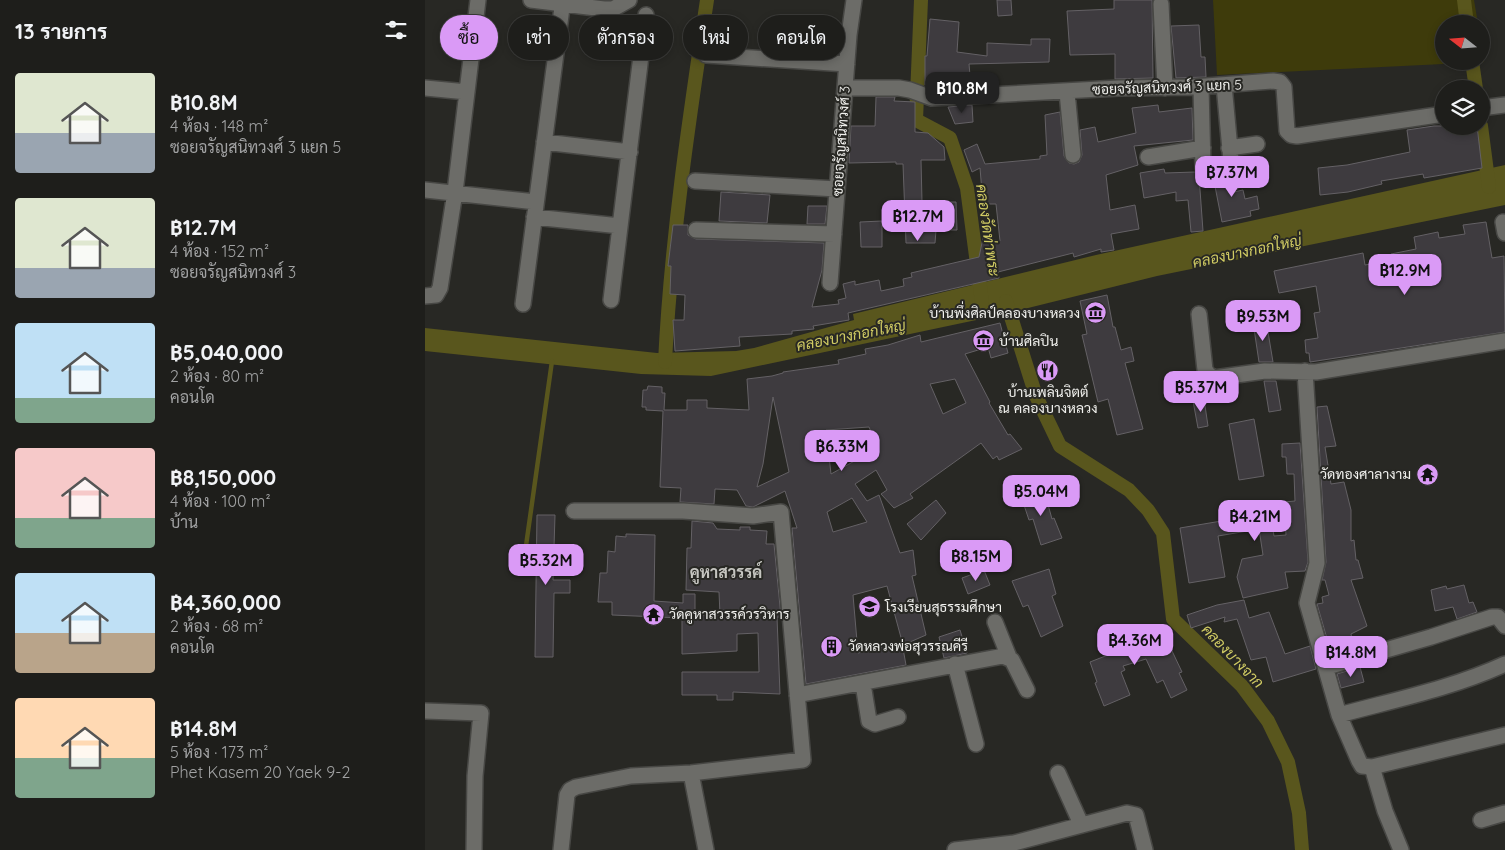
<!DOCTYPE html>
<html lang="th">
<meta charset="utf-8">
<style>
:root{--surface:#1e1e1b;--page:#2b2b28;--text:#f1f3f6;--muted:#a1a2a3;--line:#3c3c3a;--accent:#da9af6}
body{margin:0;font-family:Quicksand,Sarabun,sans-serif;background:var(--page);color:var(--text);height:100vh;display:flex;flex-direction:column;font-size:19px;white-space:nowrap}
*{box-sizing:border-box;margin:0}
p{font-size:16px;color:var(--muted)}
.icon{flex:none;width:28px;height:28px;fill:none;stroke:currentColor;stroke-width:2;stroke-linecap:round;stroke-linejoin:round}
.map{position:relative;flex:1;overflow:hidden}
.drawer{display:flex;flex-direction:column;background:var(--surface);width:425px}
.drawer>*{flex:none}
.top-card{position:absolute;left:15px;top:15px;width:475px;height:45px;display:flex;gap:10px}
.needle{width:32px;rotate:287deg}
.controls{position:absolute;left:1010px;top:15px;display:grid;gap:10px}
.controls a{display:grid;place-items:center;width:55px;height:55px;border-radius:50%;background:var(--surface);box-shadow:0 2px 8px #0003,0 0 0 1px var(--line);font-size:25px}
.price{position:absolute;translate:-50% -42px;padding:0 11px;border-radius:10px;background:var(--accent);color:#111;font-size:16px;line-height:32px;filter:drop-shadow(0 1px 2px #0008)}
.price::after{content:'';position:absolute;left:50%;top:30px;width:15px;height:11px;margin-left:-8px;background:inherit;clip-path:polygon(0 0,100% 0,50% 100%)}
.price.active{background:#222;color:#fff}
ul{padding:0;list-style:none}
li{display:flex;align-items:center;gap:15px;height:125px;padding:0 15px}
li span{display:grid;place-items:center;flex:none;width:140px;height:100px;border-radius:5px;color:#555}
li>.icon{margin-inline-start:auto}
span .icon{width:60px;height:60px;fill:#fffc;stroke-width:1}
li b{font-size:21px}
h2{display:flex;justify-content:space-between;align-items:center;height:60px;padding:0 15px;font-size:21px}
.chip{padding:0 18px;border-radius:22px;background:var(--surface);box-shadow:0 2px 8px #0003,0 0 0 1px var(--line);font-size:18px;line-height:45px}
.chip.active{background:var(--accent);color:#111}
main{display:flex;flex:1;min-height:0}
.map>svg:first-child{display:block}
.green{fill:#3e3b0b}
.water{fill:#59561d}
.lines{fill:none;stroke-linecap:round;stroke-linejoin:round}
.stream{stroke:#59561d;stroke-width:4.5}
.canal{stroke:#59561d;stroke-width:14}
.building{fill:#3e3b3f;stroke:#646165;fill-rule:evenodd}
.street-casing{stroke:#474744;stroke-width:18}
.street{stroke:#6c6c68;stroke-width:15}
.labels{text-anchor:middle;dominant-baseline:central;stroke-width:4;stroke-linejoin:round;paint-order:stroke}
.street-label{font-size:14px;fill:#f1f1ee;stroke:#282824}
.poi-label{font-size:14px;fill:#f1f1ee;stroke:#282824;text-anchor:start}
.water-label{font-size:15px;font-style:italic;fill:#d0cb63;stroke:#282824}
.quarter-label{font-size:16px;font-weight:bold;fill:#c5c5c0;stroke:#282824}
</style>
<main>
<section class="drawer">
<h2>13 รายการ<svg class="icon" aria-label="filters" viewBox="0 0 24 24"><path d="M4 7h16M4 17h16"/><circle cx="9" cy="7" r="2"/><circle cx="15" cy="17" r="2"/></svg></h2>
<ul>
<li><span style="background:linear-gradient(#dfe7d0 60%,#9aa5b1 0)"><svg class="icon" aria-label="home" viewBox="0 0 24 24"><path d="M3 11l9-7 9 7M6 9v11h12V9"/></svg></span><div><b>฿10.8M</b><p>4 ห้อง · 148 m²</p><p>ซอยจรัญสนิทวงศ์ 3 แยก 5</p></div></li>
<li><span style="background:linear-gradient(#dfe7d0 70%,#9aa5b1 0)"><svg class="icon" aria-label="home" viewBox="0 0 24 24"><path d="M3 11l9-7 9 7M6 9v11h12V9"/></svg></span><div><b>฿12.7M</b><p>4 ห้อง · 152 m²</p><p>ซอยจรัญสนิทวงศ์ 3</p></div></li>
<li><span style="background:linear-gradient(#bfe0f5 75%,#7fa58c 0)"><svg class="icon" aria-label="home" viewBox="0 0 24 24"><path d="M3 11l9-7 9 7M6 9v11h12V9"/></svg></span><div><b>฿5,040,000</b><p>2 ห้อง · 80 m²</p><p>คอนโด</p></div></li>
<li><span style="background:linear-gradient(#f6c9c9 70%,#7fa58c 0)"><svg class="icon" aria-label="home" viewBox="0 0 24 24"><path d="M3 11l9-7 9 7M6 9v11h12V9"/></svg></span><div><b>฿8,150,000</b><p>4 ห้อง · 100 m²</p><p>บ้าน</p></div></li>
<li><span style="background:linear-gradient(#bfe0f5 60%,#b9a48a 0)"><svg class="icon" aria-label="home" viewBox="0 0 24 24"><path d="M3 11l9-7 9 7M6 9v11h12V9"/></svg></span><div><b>฿4,360,000</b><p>2 ห้อง · 68 m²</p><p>คอนโด</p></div></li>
<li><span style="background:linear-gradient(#ffd9b3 60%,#7fa58c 0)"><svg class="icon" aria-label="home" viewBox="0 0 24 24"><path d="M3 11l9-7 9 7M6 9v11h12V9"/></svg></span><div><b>฿14.8M</b><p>5 ห้อง · 173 m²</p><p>Phet Kasem 20 Yaek 9-2</p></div></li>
</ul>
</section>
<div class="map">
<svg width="1080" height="850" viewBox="0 0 1080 850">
<rect width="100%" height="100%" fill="#282824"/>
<path class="green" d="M788,0h261l4,24h-34v37h37v-15l3,16 -267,13z"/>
<path class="water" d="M1080,165v40l-348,71 -157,39 -289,61 -70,-2 -216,-23v-23l232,25 79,-2 18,-3 100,-28 -1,-6 243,-59z"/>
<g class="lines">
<path class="stream" d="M99,560l28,-199"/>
<path class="canal" d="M496,0l-5,120 34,18 17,50 15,114
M1039,0l3,24
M1047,61l4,28
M1056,126l8,61
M581,301l30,95 24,50 69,44 19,20 15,23 10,86 69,67 26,35 20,41 11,51 3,37
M240,362c6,-122 24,-242 42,-362"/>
</g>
<path class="building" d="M572,0h14l1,15 -14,1z
M689,0h38l1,78 -38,1v-25l-45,1 -3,-44 47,-2z
M505,19l29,3 -2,30 30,4v-13l44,2v-6h19l-1,23 -80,2 2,23 -28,1 -1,-4 -17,1v-29h2z
M774,25l2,32h4l1,20 -30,1 -5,-52z
M451,97h19l-1,4 21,1v30l13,1 16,14 1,13h-24l1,42h34l1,28h-21l-1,13h-29l-3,-79h-7v-2l-47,1 2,-37h24z
M547,105l1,17 -18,2 -7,-17z
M733,105l1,7 33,-4 1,32 -59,6 4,19 -32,10 4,35 25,-5 4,24 -28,5 3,16 -13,2v-3l-27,8 -1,-4 -75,19 1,6 -151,35 1,7 -36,6 1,3 -22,2v3l-53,3 1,9 -65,5 -2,-31h11l1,-25 -15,-1 1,-28h-3l5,-41h15v10l8,4 128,4 -2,27 -10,37 27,-3 -1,-4 8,-2 -3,-14 12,-3v4l24,-5 2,11 23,-5 -1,-7 9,-2 -1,-4 68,-16 4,-19 17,3 -4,-37h-13l-3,-36 -8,4 -8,-22 13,-6 8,20 55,-5v-3l7,-1 -2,-40 15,-3 4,44 5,7 5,1 5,-2 3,-7 -2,-25 15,-3 3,15 38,-9 -4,-25z
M1009,126h43l5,42 -58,10 -1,-4 -42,7 1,3 -34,8 -28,3 -2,-27 29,-3 63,-13 -3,-22z
M796,159l3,24 5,10 14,-3 2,9 12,-3 2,13 -9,2 1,5 -29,6 -10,-51h3l-1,-11z
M739,169l1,4 30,-1 4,4 4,55 -12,1 -3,-32 -12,1v-9l-32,6 -4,-25z
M296,192l49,3 -3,28 -48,-2z
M383,206h19l-2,18h-18z
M457,221v26h-21l-1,-25z
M1061,222l6,36 12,-2 1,76 -195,30 -1,-9h-3l-1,-13 13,-2 -4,-25 6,-1 -4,-26 -37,7 -5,-22 89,-18 2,12 28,-5 -2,-6 25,-5 -2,-12 24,-5 1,6 26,-4 -2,-9z
M682,295l6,32h2l6,23 10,-3 3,14 -9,2 18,66 -26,6 -9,-36 -10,3 -16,-67 5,-1 -7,-33z
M841,320l7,42h-14l-6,-40z
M575,323l8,30 -17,5 -3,-11 -23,7 25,48 -1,1 19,32 2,-1 12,15 -23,11 -2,-4 -4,3 -12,-16 -71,51 3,4 -19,10 -13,-14 6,-4 -11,-20 -21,14 12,17 12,-6 21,58 13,-3 3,25 -4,1 14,59 -23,10 -16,-59 -34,9 5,58 44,-10 4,22 -100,19 -14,-156h5l-12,-37 -32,16 -7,-1 -9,-16 -22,-1 -1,15 -34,-2 1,-14 -21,-1 3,-76 -17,-1v-3h-4l1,-17h4l1,-4 14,1v6h3l-1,17h23v-10h20v8l42,2 -2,-31 25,-3 11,-3v-1l56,-8 -1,-4 28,-6 -1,-5 23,-4 32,-10 1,7zM530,379l11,24 -23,11 -13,-30zM348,397l16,75 -32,15 6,-23zM444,427l9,21 -47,26 -5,-44zM427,498l15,24 -34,10 -6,-20z
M839,381h12l5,29 -12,2z
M779,399l4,27 -10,2 -5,-27z
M902,406l9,40 -11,1 6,37 13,-2 7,28v31l3,-1 2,20h2l5,18 -12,2 16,46 -16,8 3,15 -22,7 -15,-52 6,-1 -1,-6 7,-2 -4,-15h-3l4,-18 -9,-155z
M829,419l10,57 -25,4 -10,-56z
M875,443l8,119 -3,9 -20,1 3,16 -45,10 -6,-21 5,-18 21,-4 -4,-26 -41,7 7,41 -36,6 -9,-55 77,-13 -2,-8 14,-1 5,30 12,-1 -2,-33 11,-1 -1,-27h-7l-1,-17h-4v-13z
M619,490l8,29 2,-1 8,20 -21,7 -8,-26 -4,1 -8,-24z
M511,500l10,13 -25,27 -14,-16z
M112,515h18l-2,65h17v13h-16l-1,64h-18z
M267,521l21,2 4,6 23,1v-3h10v3l17,1 -1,13h8l7,73h-4l3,77 -47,-2v8h-16v-5h-35v-23h77l-1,-39 -21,1v17l-55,3v-36l-70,-3v-13h-14l2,-29h7l1,-22 7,1 1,-16 10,1v-3l29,1 -1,66 29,2v-9h12v21h25l-1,-23 -33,-2 1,-42h4z
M624,569l7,25 -4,2 11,30 -22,11 -13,-32 -5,2 -11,-26z
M559,570l6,15 -22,9 -6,-16z
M1039,585l5,18 4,-1 4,10 -20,7 -4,-12 -18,4 -4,-21 15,-4 1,3z
M819,600l5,18 20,-6 16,42 25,-8 6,23 -43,13 -7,-25 -15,3 -14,-41 -13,3 1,-5 -34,11 -4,-13 30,-10z
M705,629l7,16 27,-11 18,38 -3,1 8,17 -16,8 -8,-18 -6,3 -11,-24 -23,7 2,4 -4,2 9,23 -26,11 -9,-23 2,-1 -7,-20 18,-7 -5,-14z
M535,630l7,23 -23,5 -5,-21z
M935,667l4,15 -23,6 -4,-14z"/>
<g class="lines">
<defs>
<path id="street" d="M106,0l73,9h9l16,-9
M736,4l4,84
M281,55l141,9
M799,85l9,97
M776,87l2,81
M0,88l42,4
M420,88h54l11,2 22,8 187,-10 74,-1 80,-6 7,1 4,5 3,44 4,4 6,1 147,-22
M642,92l6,63
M1056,108l24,-3
M119,142l86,10
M804,148l28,-4
M723,157l55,-9
M270,181l142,8
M0,190l111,12
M109,217l86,9
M1078,222l2,11
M271,230l138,4
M405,283l19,-248 5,-35
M0,296l11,-1 4,-7 15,-96 23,-192
M186,300l35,-285
M98,304l40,-304
M774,314l6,56 4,5 5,3 51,-7 51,1 189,-31
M880,371l12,192 -10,40 32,112 20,46 3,5 10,1 133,-32
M570,622l14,35
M530,664l21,80
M902,667l104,-30 61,-20h6l7,9
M438,684l6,37 6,3 23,-7
M372,695l206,-39 9,4 15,30
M0,711l56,2 -6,63 -1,74
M914,715c55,-15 114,-27 166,-51
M947,767l13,44 16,39
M266,773l15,77
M633,773l23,51
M1056,820l24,-7
M136,850l6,-55 3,-5 6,-3 55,-11 60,-3 112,-13 -22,-248 -28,4 -70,-5h-109
M530,850l59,-7 113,-30 9,2 9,35"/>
</defs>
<use href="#street" class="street-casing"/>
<use href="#street" class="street"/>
</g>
<defs>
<symbol id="museum-disc" viewBox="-11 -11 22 22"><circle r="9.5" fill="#da9af6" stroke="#282824"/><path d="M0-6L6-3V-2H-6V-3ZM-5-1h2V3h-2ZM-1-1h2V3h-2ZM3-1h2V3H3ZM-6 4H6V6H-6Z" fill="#111"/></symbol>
<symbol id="restaurant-disc" viewBox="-11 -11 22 22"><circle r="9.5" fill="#da9af6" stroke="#282824"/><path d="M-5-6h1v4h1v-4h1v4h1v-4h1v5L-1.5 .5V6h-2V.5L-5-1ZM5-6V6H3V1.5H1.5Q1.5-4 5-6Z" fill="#111"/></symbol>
<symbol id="temple-disc" viewBox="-11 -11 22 22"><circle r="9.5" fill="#da9af6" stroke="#282824"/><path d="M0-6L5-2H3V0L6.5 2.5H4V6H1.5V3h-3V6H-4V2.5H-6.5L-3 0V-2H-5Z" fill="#111"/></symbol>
<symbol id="school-disc" viewBox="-11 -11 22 22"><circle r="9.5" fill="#da9af6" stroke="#282824"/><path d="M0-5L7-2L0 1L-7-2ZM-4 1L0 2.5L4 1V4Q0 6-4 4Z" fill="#111"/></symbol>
<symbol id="building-disc" viewBox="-11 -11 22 22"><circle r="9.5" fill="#da9af6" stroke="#282824"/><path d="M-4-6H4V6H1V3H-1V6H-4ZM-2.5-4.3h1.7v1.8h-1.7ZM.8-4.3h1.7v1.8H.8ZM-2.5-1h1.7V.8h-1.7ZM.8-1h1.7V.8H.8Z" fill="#111"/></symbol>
</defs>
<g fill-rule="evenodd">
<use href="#museum-disc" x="658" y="300" width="25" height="25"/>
<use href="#museum-disc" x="546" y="328" width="25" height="25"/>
<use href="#restaurant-disc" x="610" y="358" width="25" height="25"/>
<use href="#temple-disc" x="990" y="462" width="25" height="25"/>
<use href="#school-disc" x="432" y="594" width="25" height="25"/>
<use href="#temple-disc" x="216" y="602" width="25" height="25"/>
<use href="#building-disc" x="394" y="634" width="25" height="25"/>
</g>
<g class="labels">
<g class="street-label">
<text transform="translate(742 87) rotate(-2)">ซอยจรัญสนิทวงศ์ 3 แยก 5</text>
<text transform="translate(416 141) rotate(-86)">ซอยจรัญสนิทวงศ์ 3</text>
</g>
<g class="poi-label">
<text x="655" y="313" text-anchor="end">บ้านพึ่งศิลป์คลองบางหลวง</text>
<text x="574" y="341">บ้านศิลปิน</text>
<text x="623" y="392" text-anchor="middle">บ้านเพลินจิตต์<tspan x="623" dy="16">ณ คลองบางหลวง</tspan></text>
<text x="986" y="474" text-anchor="end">วัดทองศาลางาม</text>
<text x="460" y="607">โรงเรียนสุธรรมศึกษา</text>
<text x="244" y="614">วัดคูหาสวรรค์วรวิหาร</text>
<text x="423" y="646">วัดหลวงพ่อสุวรรณคีรี</text>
</g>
<g class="water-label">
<text transform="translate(563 230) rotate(82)">คลองวัดท่าพระ</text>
<text transform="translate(822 251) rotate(-12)">คลองบางกอกใหญ่</text>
<text transform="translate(426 335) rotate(-11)">คลองบางกอกใหญ่</text>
<text transform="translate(808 656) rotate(46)">คลองบางจาก</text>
</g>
<g class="quarter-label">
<text x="301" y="572">คูหาสวรรค์</text>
</g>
</g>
</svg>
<div class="controls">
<a><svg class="needle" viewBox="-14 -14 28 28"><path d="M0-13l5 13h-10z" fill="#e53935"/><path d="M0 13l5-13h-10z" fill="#a1a2a3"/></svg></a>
<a><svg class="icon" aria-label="layers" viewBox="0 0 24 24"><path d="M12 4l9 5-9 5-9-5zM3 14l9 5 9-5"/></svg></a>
</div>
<b class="price active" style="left:537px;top:114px">฿10.8M</b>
<b class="price" style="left:807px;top:198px">฿7.37M</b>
<b class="price" style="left:493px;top:242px">฿12.7M</b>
<b class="price" style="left:980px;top:296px">฿12.9M</b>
<b class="price" style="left:838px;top:342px">฿9.53M</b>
<b class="price" style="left:776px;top:413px">฿5.37M</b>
<b class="price" style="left:417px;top:472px">฿6.33M</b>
<b class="price" style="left:616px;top:517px">฿5.04M</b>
<b class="price" style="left:830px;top:542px">฿4.21M</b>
<b class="price" style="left:551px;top:582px">฿8.15M</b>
<b class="price" style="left:121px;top:586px">฿5.32M</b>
<b class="price" style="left:710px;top:666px">฿4.36M</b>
<b class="price" style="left:926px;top:678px">฿14.8M</b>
<div class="top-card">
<a class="chip active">ซื้อ</a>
<a class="chip">เช่า</a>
<a class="chip">ตัวกรอง</a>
<a class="chip">ใหม่</a>
<a class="chip">คอนโด</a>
</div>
</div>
</main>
